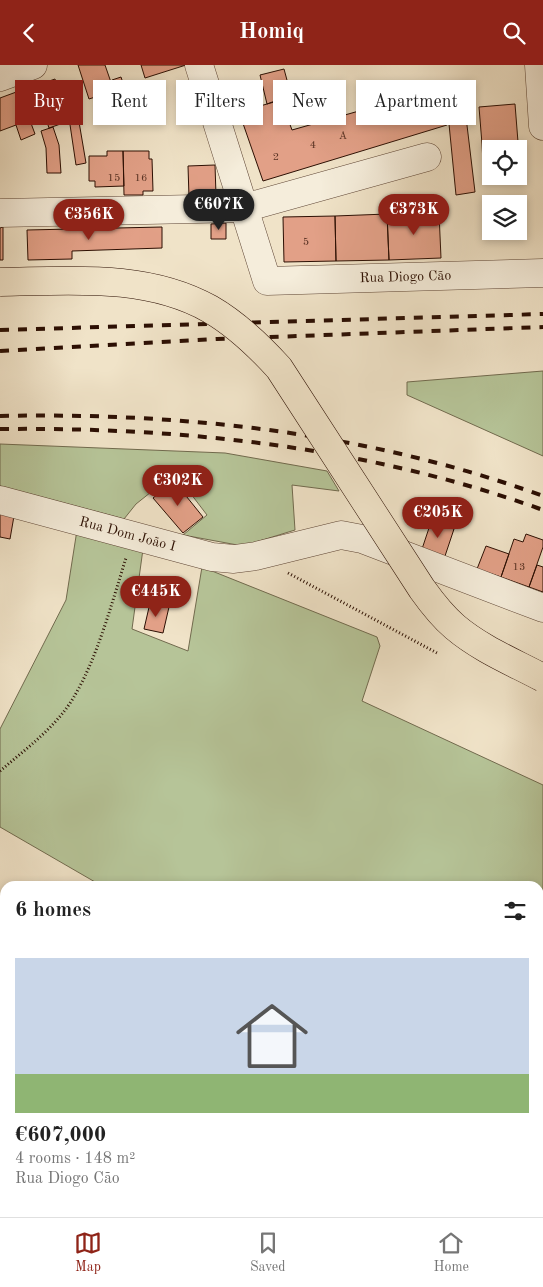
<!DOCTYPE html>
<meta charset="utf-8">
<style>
:root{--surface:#fff;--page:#f2f2f2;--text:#222;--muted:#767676;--line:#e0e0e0;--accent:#8f2418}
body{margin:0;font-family:"Old Standard TT",serif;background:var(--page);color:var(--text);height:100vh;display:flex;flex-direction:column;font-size:19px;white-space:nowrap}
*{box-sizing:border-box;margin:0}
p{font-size:16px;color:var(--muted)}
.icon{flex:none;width:28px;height:28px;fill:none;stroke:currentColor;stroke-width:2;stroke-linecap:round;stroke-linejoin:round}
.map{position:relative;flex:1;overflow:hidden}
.sheet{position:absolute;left:0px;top:816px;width:544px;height:336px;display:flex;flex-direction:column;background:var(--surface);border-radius:15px 15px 0 0;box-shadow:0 2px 8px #0003}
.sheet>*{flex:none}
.banner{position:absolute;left:15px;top:15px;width:514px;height:45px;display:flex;gap:10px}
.buttons{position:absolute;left:482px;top:75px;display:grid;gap:10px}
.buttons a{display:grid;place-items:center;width:45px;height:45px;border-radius:0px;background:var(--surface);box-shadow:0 2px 8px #0003;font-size:25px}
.price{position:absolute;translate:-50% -42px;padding:0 11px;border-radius:18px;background:var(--accent);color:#fff;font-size:16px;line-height:32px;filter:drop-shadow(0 1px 2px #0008)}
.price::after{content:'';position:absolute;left:50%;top:30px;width:15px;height:11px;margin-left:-8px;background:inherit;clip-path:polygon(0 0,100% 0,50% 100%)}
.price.on{background:#222;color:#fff}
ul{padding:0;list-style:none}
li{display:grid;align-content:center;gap:10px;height:265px;padding:0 15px}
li+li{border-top:1px solid var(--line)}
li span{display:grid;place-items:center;height:155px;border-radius:0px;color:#555}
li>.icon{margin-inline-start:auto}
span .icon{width:90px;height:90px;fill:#fffc;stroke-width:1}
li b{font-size:21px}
h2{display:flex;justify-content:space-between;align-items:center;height:60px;padding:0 15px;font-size:21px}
.tag{padding:0 18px;border-radius:0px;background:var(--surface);box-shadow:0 2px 8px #0003;font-size:18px;line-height:45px}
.tag.on{background:var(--accent);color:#fff}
header{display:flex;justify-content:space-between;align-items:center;height:65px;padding:0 15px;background:var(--accent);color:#fff;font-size:22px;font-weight:700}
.menu{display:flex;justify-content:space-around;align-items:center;height:70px;border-top:1px solid var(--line);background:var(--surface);font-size:14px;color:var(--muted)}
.menu a{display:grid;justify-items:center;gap:2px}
.menu .on{color:var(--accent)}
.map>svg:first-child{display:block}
.green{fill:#b6c498;stroke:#716a4e}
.building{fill:#e2a087;stroke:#2c0f03}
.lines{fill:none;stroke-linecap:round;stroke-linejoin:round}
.minor-casing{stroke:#5d4434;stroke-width:29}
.path{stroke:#2c0f03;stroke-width:3;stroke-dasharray:1 2.5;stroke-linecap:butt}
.minor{stroke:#f5eddb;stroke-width:28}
.rail{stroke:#2c0f03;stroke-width:4;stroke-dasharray:9 9;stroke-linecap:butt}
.major-bridge-casing{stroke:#2c0f03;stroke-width:29;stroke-linecap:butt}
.major-bridge{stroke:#f0e3c8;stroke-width:28}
.labels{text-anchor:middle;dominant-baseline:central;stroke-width:4.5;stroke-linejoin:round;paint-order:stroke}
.number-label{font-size:11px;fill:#5a3324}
.street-label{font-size:14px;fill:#2c0f03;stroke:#f5eddb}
</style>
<header><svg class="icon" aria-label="back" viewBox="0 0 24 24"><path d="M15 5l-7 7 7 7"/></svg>Homiq<svg class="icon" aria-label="search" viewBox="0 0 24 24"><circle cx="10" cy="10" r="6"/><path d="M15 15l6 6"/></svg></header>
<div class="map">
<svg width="543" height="1152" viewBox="0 0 543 1152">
<rect width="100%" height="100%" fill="#f0e3c8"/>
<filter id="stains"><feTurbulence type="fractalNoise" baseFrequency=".004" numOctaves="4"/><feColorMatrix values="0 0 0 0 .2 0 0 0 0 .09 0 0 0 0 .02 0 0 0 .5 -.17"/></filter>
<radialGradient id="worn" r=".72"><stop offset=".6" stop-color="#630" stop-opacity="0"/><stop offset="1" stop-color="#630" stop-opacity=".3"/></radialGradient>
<path class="green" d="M543,306v85l-136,-61v-13z
M0,379l225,9 102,18 12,20 -47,-6 3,45 -52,16 -60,-11 24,-20 -32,-42 -39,31 -12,15 -124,-33z
M77,465l66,19 -11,80 56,22 14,-84 175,70 3,9 -18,55 181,84v432h-262l-6,-4h264v-327h-437l-102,-59v-98l66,-129z
M0,894l5,3v62l-5,-3z"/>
<path class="building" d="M78,0h27l9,26 -25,8z
M141,0h45l-41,13z
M284,4l7,26 -24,9 -7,-29z
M121,12l6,18 -9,2 -6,-17z
M55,14l14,42 -20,7 -14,-42z
M447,21v39l-184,56 -24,-69 42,-12 11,30z
M19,26l16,43 -14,6 -5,-15 -16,6v-33z
M515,39l3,38 -36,2 -3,-37z
M78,51l8,47 -10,2 -7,-47z
M466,52l9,75 -19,3 -7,-71z
M53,62l6,18 2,28h-14l-1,-25 -5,-17z
M518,77l1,7h-28v27h28v-25l2,29 -37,2 -2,-38z
M107,86h16l1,35 -29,1v-6h-6v-25h18z
M123,86h26v8h3l1,32h-10v4h-19z
M215,100l1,30 -27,2 -1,-31z
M439,148l2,45 -52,2 -2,-46z
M387,149l2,46 -53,1 -1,-45z
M335,151l1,45 -52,1 -1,-45z
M226,158v16h-15v-15z
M3,162v33h-3v-32z
M162,162v21l-90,3v8l-44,1 -1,-30z
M174,416l29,36 -20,16 -30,-35z
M0,448l14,3 -4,23 -10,-2z
M431,457l23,7 -9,27 -23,-7z
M526,469l17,6v7l-14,40 -28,-10 13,-38 9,3z
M486,481l23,8 -8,23 -24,-8z
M537,500l6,2v25l-14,-5z
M150,538l19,4 -6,26 -19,-4z
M0,1056l5,4v17l-5,6z
M63,1148h30l-4,4h-29z
M95,1148h30l-4,4h-30z"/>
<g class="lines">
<defs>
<g id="minor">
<path id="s1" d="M199,0l68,216 276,-8"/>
<path d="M539,0l4,61"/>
<path d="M0,12l33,-12"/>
<path d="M0,148l244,-5 183,-51"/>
<path id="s2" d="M0,435l212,57 22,2 22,-3 85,-21 21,4 181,69"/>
<path d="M0,1125l5,4"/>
<path d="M29,1148l6,4"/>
</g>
</defs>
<use href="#minor" class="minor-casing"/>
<path class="path" d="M288,508l149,80
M0,706c21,-18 44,-35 62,-57 31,-38 49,-109 64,-156
M0,887l5,3"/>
<use href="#minor" class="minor"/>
<path class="rail" d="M0,265l543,-16
M0,286l217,-12 326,-12
M0,351c183,-4 370,17 543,80
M0,364c184,-2 369,18 543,81"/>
<defs>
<path id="major-bridge" d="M0,217c70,-1 146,-9 210,27 26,15 49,37 69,59l143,221c10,14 20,27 33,38 26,22 58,35 88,51"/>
</defs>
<use href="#major-bridge" class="major-bridge-casing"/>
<use href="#major-bridge" class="major-bridge"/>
</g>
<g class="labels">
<g class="number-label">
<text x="343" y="71">A</text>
<text x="313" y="80">4</text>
<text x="276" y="92">2</text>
<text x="114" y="113">15</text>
<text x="141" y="113">16</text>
<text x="306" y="177">5</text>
<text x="519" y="502">13</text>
</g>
<g class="street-label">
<text stroke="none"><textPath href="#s1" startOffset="365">Rua Diogo Cão</textPath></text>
<text stroke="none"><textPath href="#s2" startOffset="132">Rua Dom João I</textPath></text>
</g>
</g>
<rect width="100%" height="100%" filter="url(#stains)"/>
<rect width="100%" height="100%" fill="url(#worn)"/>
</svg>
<div class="buttons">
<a><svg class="icon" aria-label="locate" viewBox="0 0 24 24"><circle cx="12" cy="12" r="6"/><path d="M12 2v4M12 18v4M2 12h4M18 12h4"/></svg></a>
<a><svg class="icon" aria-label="layers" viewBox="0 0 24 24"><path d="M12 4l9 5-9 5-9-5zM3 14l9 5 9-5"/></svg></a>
</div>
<b class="price on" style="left:219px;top:166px">€607K</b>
<b class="price" style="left:414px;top:171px">€373K</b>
<b class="price" style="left:89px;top:176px">€356K</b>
<b class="price" style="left:178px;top:442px">€302K</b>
<b class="price" style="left:438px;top:474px">€205K</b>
<b class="price" style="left:156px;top:553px">€445K</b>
<div class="banner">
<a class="tag on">Buy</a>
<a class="tag">Rent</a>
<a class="tag">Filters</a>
<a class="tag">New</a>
<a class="tag">Apartment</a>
</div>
<section class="sheet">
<h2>6 homes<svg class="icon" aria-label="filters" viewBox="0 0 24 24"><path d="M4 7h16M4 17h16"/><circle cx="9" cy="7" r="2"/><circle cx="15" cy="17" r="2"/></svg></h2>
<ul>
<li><span style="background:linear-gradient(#c9d6e8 75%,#8fb573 0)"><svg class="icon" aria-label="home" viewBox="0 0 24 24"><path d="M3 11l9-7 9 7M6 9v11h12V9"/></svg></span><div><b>€607,000</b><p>4 rooms · 148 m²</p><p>Rua Diogo Cão</p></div></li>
</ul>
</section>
</div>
<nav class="menu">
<a class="on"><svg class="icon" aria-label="map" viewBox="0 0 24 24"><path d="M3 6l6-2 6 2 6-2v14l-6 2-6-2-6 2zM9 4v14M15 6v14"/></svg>Map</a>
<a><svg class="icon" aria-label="saved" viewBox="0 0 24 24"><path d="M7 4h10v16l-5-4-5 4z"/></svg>Saved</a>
<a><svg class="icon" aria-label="home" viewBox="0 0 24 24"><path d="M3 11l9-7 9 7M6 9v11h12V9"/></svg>Home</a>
</nav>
